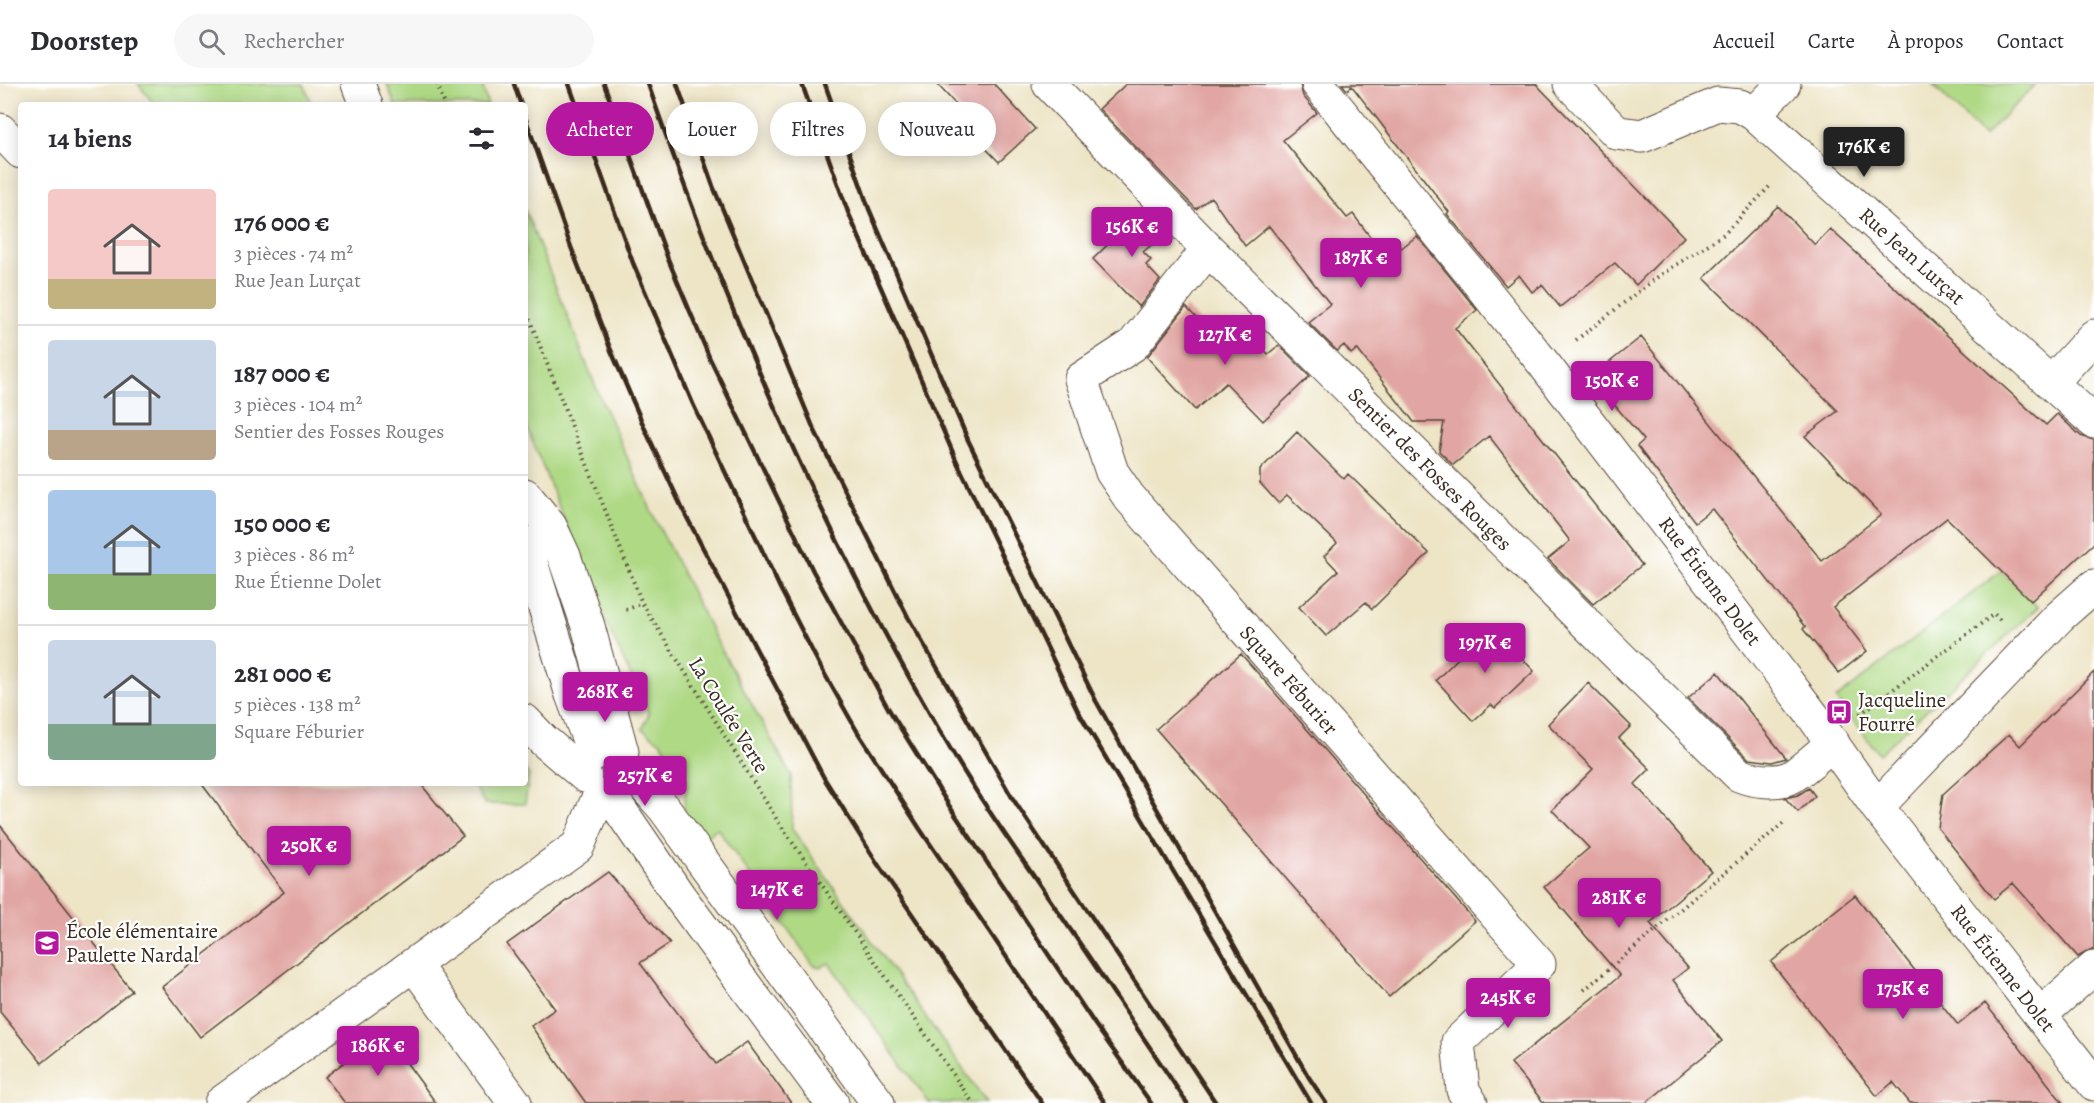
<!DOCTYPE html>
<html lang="fr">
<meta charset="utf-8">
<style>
:root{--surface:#fff;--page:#f7f7f7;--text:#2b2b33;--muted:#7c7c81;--line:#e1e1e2;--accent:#b5179e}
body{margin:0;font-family:Alegreya,serif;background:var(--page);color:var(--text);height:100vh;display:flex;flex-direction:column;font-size:22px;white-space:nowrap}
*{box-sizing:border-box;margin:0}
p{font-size:20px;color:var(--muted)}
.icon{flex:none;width:33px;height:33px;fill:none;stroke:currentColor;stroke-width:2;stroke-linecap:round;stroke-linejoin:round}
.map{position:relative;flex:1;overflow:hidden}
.drawer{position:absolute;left:18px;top:18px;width:510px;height:684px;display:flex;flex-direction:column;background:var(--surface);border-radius:6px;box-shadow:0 3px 15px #0003}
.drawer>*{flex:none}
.banner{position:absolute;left:546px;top:18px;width:570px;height:54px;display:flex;gap:12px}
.price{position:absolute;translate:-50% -51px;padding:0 14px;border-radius:6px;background:var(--accent);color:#fff;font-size:20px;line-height:39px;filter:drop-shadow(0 2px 3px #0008)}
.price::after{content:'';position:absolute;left:50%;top:36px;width:18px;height:14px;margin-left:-9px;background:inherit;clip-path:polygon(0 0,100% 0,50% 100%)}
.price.on{background:#222;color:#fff}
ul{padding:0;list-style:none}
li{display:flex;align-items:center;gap:18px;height:150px;padding:0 30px}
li+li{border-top:2px solid var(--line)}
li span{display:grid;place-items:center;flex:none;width:168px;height:120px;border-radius:6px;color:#555}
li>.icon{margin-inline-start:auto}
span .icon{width:72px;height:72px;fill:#fffc;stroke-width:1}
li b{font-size:26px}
h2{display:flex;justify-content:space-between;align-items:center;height:72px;padding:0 30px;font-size:26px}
.chip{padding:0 21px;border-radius:27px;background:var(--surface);box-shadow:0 3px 15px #0003;font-size:21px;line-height:54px}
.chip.on{background:var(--accent);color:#fff}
header{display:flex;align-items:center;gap:36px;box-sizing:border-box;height:84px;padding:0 30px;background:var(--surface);border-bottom:2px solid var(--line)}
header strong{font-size:28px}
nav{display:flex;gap:33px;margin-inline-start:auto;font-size:21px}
.search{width:420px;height:54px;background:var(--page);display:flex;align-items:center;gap:15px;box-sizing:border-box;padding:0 21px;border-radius:33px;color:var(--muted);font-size:22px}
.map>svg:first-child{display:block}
.green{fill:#afd985;stroke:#758252;stroke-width:1.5}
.building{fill:#e1a6a3}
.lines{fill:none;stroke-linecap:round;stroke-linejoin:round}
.minor-casing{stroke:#564637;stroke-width:35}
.major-casing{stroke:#564637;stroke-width:35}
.path{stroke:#564637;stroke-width:4;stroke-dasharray:1.5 4.5;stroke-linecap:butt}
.minor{stroke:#fff;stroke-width:33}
.major{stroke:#fff;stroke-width:33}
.rail{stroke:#3b2a1e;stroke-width:4.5}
.labels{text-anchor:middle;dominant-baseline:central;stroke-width:4.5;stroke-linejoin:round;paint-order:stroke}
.street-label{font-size:21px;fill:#3b2a1e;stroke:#fff}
.poi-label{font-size:21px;fill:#3b2a1e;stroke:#fff;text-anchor:start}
</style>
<header>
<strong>Doorstep</strong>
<div class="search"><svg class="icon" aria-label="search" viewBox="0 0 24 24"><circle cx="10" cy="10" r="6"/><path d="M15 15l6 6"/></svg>Rechercher</div>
<nav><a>Accueil</a><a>Carte</a><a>À propos</a><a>Contact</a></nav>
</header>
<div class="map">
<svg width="2094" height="1019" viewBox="0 0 2094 1019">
<rect width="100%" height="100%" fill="#fff"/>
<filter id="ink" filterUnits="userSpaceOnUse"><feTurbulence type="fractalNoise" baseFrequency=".0167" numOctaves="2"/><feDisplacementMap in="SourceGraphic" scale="12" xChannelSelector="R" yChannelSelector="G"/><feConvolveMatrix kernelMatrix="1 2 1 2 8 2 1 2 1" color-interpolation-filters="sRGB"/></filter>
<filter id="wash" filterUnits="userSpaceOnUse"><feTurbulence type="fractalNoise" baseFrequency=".008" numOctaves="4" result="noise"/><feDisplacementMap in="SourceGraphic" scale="24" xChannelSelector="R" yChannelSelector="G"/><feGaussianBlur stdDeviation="1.35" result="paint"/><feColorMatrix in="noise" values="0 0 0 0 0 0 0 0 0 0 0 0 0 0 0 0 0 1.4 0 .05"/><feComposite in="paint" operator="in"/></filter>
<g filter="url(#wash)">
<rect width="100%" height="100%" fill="#eee5c7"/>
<path class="green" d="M138,0h166l8,21h-157z
M387,0h95l6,21h-93z
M1932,0h104l-52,52z
M525,126l74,185 57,126 64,126 71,128 1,54 195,274h-58l-100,-140 -9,5 -7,-3 -96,-137 -18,15 -17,-20 5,-42 -25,-38 -20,-14 7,-15 -43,-91 -81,-200z
M2001,487l37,36 -159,147 -43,-55z
M525,685l4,6 -4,29h-40l-10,-16 6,-5h44z"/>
<g id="blocks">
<path class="building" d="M937,0h57l41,45 -36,33 -34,-35 7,-5z
M1126,0h174l3,12 14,17 -34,27 64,78 6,-4 34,45 30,-23 60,74 -22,18 187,237 -49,39 -45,-45 22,-18 -81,-105 -36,29 -14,-14 5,-29h-30l-57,-73 -6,5 -7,-9 -7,6 -29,-29 22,-18 -61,-78 -24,20 -34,-49 -15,12 -97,-100z
M1342,0h194l148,153 -48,48 -21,-22 -55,44 -18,-22 -10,7 -13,-17 -13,11 -59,-72 2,-2 -97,-126 -5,4z
M1778,122l37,39 15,-16 216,196 11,-11 24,22 13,4v103l-63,58 -84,-83 -114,89 34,44 -28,22 -36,-44 2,-2 -93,-118 -17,13 -58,-76 7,-6 -32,-38 5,-3 -21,-26 45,-36 181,224 59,-46 -76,-79 33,-25 -134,-133z
M1144,125l22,24 -23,19 8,8 -5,5 14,15 -21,27 -46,-48z
M1186,223l33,35 21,-20 28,32 11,-9 31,31 -47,45 -37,-38 -31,27 -48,-53z
M1297,348l47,47 4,-5 81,79 -57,56 -6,-7 -40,34 -27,-29 39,-36 -14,-15 13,-13 -50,-48 -9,8 -18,-20v-13z
M1491,542l43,45 -39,37 -4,-3 -18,16 -37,-41z
M1241,570l234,267 -86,76 -233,-268z
M1718,588l68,86 -14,4 -23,-3 -61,-61z
M2094,588v278h-4l-12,7 -65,-74 -19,16 -56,-71 5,-34 66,-60 11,12z
M1588,599l43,43 -12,12 31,31 -15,15 76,87 -61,52 38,45 -15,12 49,61 -76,62h-102l-33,-40 109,-87 -76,-89 45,-39 -37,-38 41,-41 -45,-45z
M201,699h219l43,53 -263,201 -38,-50 122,-95z
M1809,704l6,8 -17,16 -13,-14 13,-3z
M0,741l132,166 -90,72 -42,-51z
M608,788l62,71 -30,20 76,101 31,-22 44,61h-205l-55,-77 24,-17 -48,-65z
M1855,811l103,130 27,-22 78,100h-153l-17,-21 -16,14 -106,-134z
M384,948l22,30 30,41h-91l-20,-26z"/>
</g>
</g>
<g filter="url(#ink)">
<use href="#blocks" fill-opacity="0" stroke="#564637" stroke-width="1.5"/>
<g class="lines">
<defs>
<path id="minor" d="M1049,0l159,165 531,526c14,6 38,9 52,2 12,-7 30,-24 42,-34
M1318,0l226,280 269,352 64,91 217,277
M1570,0l47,49 25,3 76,-32 22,2 14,8 340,308
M1754,30l30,-30
M0,46l21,22
M1208,165l-75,96 -52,34 31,93 17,25 410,467 -81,78 5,48 8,13
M2051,299l43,-47
M525,637l18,19 42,36
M1877,723l182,-190 35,-31
M414,881l101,138
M2040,931l54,-47
M221,1019l357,-257 21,-50"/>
<path id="major" d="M358,0l8,21
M525,411l25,31 14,30 24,70 34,126
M525,459l47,152 22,59
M634,690l30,34 214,295
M612,714l67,98 153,207"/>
</defs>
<use href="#minor" class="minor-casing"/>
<use href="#major" class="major-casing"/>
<path class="path" d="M437,0l8,21
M525,224l117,295 137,220 194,280
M1576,256l80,-62 68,-44 47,-49
M626,526l16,-7
M1860,630l134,-100 6,6
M1584,906l202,-169"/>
<use href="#minor" class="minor"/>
<use href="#major" class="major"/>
<path class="rail" d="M514,0l7,21
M569,0l64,179 60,141 87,184 39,76 38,67 63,98 185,274
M604,0l64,175 42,100 103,212 75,137 60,96 148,222 55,77
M648,0c79,229 176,452 300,661 33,57 72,111 109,165 44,64 87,129 130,193
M677,0l36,102 100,241 95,190 105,182 203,304
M802,0l46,128 109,250 121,249 233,392
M825,0l44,125 99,231 128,261 212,375 18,27
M525,33l46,130 39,101 35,81 38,81 91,173 50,95 53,85 165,240"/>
</g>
</g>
<defs>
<symbol id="bus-square" viewBox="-11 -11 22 22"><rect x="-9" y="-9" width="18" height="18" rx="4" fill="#b5179e" stroke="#fff"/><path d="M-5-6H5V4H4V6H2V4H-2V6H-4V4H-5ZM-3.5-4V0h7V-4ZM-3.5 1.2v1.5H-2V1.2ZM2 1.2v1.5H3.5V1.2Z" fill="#fff"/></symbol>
<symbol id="school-square" viewBox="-11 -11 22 22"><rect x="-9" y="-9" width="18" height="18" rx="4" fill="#b5179e" stroke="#fff"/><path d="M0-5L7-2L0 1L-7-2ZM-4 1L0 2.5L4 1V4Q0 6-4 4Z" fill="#fff"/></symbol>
</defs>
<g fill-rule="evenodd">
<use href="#bus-square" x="1824" y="613" width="30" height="30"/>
<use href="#school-square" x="32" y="844" width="30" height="30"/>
</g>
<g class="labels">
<g class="street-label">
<text transform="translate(1912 172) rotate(42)">Rue Jean Lurçat</text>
<text transform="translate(1430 385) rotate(45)">Sentier des Fosses Rouges</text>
<text transform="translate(1710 497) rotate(53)">Rue Étienne Dolet</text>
<text transform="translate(1289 596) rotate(49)">Square Féburier</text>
<text transform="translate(729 631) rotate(58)">La Coulée Verte</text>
<text transform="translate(2003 884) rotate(52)">Rue Étienne Dolet</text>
</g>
<g class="poi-label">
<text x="1858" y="616">Jacqueline<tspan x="1858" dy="24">Fourré</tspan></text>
<text x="66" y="847">École élémentaire<tspan x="66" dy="24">Paulette Nardal</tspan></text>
</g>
</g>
</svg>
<b class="price on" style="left:1864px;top:94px">176K €</b>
<b class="price" style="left:1132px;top:174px">156K €</b>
<b class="price" style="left:1361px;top:205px">187K €</b>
<b class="price" style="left:1225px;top:282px">127K €</b>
<b class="price" style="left:1612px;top:328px">150K €</b>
<b class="price" style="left:1485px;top:590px">197K €</b>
<b class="price" style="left:605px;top:639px">268K €</b>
<b class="price" style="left:645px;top:723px">257K €</b>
<b class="price" style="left:309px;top:793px">250K €</b>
<b class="price" style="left:777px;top:837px">147K €</b>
<b class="price" style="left:1619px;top:845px">281K €</b>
<b class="price" style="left:1903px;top:936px">175K €</b>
<b class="price" style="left:1508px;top:945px">245K €</b>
<b class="price" style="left:378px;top:993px">186K €</b>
<div class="banner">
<a class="chip on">Acheter</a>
<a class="chip">Louer</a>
<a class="chip">Filtres</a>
<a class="chip">Nouveau</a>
</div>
<section class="drawer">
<h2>14 biens<svg class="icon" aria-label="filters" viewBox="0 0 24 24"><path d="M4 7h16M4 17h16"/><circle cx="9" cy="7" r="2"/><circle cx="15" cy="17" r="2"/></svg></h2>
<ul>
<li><span style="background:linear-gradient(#f6c9c9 75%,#c2b280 0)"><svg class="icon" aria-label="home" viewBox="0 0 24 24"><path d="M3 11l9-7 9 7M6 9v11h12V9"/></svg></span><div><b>176 000 €</b><p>3 pièces · 74 m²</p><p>Rue Jean Lurçat</p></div></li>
<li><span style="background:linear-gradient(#c9d6e8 75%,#b9a48a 0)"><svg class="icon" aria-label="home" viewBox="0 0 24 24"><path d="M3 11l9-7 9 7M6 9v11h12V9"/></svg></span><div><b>187 000 €</b><p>3 pièces · 104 m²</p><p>Sentier des Fosses Rouges</p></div></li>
<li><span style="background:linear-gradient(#a9c7e8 70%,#8fb573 0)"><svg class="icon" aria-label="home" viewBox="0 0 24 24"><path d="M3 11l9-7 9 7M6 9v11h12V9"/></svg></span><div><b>150 000 €</b><p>3 pièces · 86 m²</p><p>Rue Étienne Dolet</p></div></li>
<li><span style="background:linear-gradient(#c9d6e8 70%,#7fa58c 0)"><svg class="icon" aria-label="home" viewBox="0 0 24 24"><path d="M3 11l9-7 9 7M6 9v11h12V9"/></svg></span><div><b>281 000 €</b><p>5 pièces · 138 m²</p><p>Square Féburier</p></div></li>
</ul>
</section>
</div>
